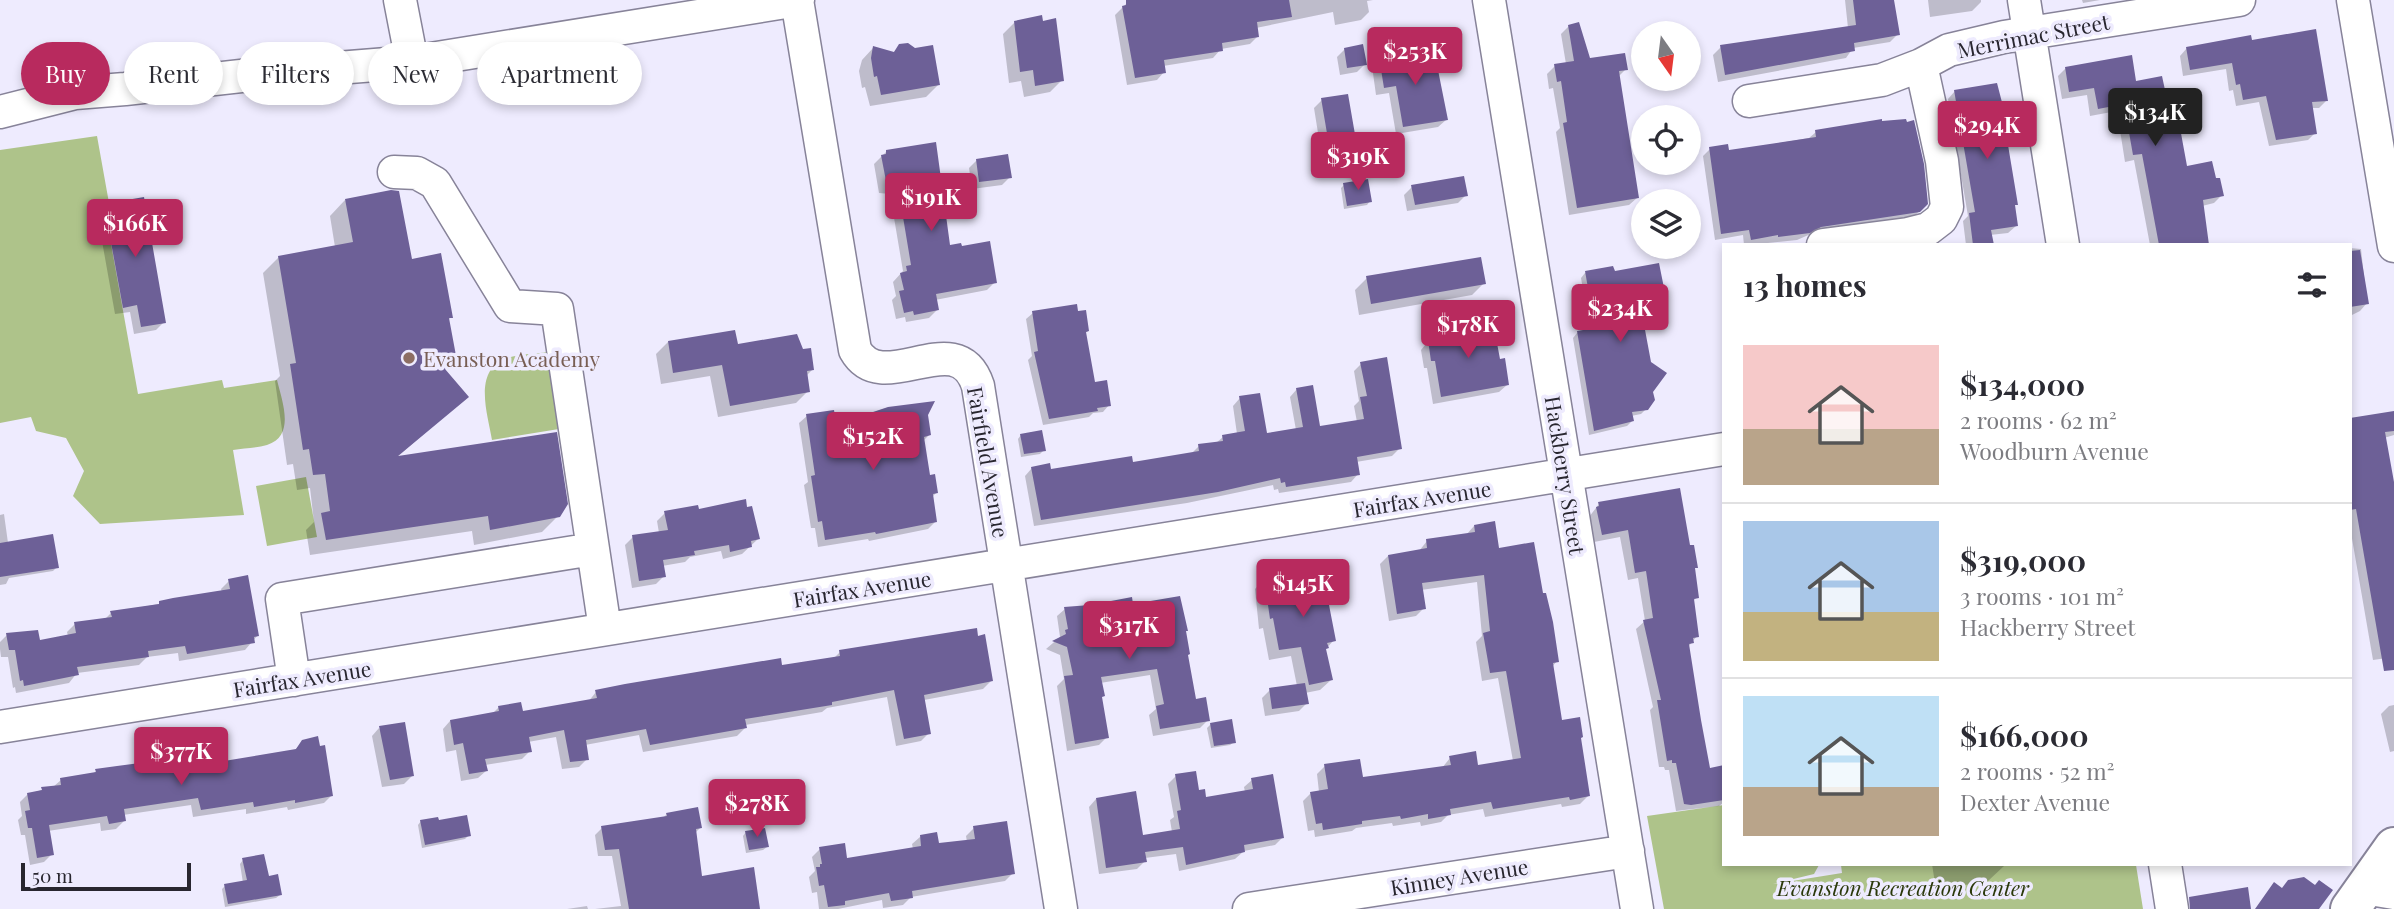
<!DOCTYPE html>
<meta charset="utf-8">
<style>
:root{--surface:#fff;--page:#f7f7f7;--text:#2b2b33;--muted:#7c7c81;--line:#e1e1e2;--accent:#b82a5e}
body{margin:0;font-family:"Playfair Display",serif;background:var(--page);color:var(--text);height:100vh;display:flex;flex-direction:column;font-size:26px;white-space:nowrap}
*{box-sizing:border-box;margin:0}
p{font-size:23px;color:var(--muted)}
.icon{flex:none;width:38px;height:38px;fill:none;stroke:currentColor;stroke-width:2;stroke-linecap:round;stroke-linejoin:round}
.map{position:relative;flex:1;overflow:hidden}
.drawer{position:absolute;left:1722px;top:243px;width:630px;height:623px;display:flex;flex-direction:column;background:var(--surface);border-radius:0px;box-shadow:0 4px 10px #0003}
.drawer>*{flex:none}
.top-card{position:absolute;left:21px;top:42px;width:665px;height:63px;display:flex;gap:14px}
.needle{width:46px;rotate:166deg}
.tools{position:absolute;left:1631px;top:21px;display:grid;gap:14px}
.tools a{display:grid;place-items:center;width:70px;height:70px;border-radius:50%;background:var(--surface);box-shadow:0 4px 10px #0003;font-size:35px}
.scale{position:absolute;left:21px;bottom:18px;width:170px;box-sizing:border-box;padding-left:7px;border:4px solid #28262f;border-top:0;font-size:19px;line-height:24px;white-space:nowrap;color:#28262f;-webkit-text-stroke:5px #eeebfe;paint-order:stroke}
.price{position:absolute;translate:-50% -60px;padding:0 16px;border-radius:7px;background:var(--accent);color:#fff;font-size:23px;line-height:46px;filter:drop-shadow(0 2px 4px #0008)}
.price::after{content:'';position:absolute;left:50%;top:42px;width:21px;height:16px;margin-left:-10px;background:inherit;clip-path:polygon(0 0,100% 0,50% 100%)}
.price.on{background:#222;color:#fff}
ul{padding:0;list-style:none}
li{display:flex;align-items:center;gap:21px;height:175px;padding:0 21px}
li+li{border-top:2px solid var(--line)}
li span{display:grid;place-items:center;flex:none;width:196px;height:140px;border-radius:0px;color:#555}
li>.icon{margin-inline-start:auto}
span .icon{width:84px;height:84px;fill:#fffc;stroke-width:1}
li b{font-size:30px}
h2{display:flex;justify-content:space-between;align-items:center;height:84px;padding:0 21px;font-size:30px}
.chip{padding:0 24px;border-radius:32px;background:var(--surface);box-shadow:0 4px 10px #0003;font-size:24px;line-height:63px}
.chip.on{background:var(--accent);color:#fff}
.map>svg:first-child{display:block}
.green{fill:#aec38a}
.shadow{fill:#0003}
.building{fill:#6d6097}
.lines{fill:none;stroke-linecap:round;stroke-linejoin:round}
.minor-casing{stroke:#878399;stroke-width:35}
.major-casing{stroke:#878399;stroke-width:42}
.minor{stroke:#fff;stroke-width:32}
.major{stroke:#fff;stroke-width:38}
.education-dot{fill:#8d6e63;stroke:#eeebfe;stroke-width:2.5}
.labels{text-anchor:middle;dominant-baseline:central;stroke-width:7;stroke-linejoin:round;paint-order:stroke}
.street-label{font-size:21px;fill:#28262f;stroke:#eeebfe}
.education-label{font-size:21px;fill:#785e54;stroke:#eeebfe;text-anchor:start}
.park-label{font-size:21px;font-style:italic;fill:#2a380a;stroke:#eeebfe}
</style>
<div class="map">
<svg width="2394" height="909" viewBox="0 0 2394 909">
<rect width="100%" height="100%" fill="#eeebfe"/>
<path class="green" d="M97,136l12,67 -5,2 34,189 84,-14 2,8 53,-8c5,21 19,56 -10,65 -10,3 -23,3 -34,5l11,65 -144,9 -27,-28 11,-25 -18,-33 -30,-7 -5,-14 -31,6v-273z
M548,352l11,77 -67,11c-4,-25 -19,-67 12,-81 13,-5 31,-5 44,-7z
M306,477l11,60 -50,9 -11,-60z
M1724,805v59l95,1 -5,9 -41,10 69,-11 -1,-8h295l7,44h-479l-17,-93z"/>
<path class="shadow" d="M1140,0h233l-6,1 2,11 -8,8 -26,5 -2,-13 -77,16 2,8 -8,8 -29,5 -8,9 -50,8 1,6 -7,8 -30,5 -12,-70 12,-12z
M1845,0h48l5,34 -8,8 -37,6 -7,10 -128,24 -5,-27 8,-8 127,-19z
M1928,0h53v2l-9,9 -42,6z
M2082,0h18l-17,3z
M1015,22l47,58 -12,12 -26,5 -3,-16 -12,2 -6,-49z
M1569,26l19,34 38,9 -8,8 19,121 -8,7 -60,10 -13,-83 4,-4 -7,-40 -4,1 -2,-15 8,-8 11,-2 -5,-30z
M2251,42l75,59 -7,7h-8l4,25 -7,7 -39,6 -10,-44 -23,4 -3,-16 -4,1 -3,-22 -43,7 -3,-20 7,-8z
M900,46l38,39 -12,12 -56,9 -5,-19 -3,1 -3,-17 3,-11 11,-12 19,6z
M1345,49l20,15 -8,8 -17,3 -3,-18z
M1380,58l66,62 -8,7 -42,7 -7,-41 -13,2 -4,-29z
M2066,68l69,15 35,37 15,48 37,27 -8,8 -12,3 6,39h-58l-16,-85 -9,2 -8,-51 -27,5 -3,-21 -25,4 -4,-23z
M1955,91l61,135 -8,7 -18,2 2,10h-26l-3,-24 5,-5 -20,-117z
M1322,100l33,46 -8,8 -25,4 -8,-50z
M1816,132l109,74 -13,12 -99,15 -16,7 -49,5h-4l-1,-10 -28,5 -12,-84 7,-7 17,3 82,-14z
M886,152l62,95 12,1 35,34 -8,8 -52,10 2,10 -8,8 -23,4 -1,-5 -9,2 -4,-19 4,-4 -3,-14 10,-11 -13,-77 -11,-1 -5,-29z
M977,160l33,17 -8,8 -30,4 -3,-21z
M1344,185l26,16 -3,4 -23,4 -3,-21z
M1412,187l54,8 -8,8 -51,8 -3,-16z
M345,200l66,61 40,56 -3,3 7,40 -11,11 22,26 -70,61 162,58 -16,16 -68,13 -2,-14 -162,24 -4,-25 8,-8 -4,-34 -13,2 -4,-26 -6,1 -12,-84 5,-5 -17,-103 16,-16 56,-10 -5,-31z
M105,206l59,116 -8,8 -22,4 -4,-22 -15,2 -18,-101z
M2350,248l11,1 6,54 -7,8 -10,5z
M1585,273h28l51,25 -5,5 -20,3 12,85 -5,18 -5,5 -10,2 1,5 -5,5 -38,9 -16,-97 4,-5 13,-2 -9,-53z
M1367,278l117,5 -12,12 -113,20 -4,-25z
M1033,313h44l11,18 -3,2 8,52 16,20 -6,7 -10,1 -4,4 -46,8 -15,-65 4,-4 -6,-37z
M1433,335l66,26 8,24 -8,7 -66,12 -6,-36h-3l-3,-18z
M668,342l68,4 77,23 -7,7 2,15 -12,12 -78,14 -8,-41 -49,8 -5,-30z
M1361,364l39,84 -8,8 -36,6 2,12 -7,8 -72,11 -1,-4 -4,1 -1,-5 -86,18 -153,23 -9,-50 7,-8 18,3 81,-7 60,-10 8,-8 17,-3 7,-6 14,-3 -4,-28 7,-8 25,37 31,-5 -6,-33 7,-8 22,39 38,-6 -3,-16 5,-5 -5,-30z
M2394,412v23l-10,3 10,51v168l-21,3 -23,-133v-107z
M874,413l52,2 3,20 -6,6 6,36 7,16 -5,5 4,24 -7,7 -59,12 -1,-2 -50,8 -3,-19h-4l-7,-43 4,-3 -9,-59 8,-7 28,15 32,-7 -1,-3z
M1021,435l23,15 -4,4 -19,3 -3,-18z
M1599,504l90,43 7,20 -3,3 4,27 -5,5 5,34 -9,11 20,123 16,5v27l-5,4 -43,5 -7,-41h-4l-1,-3h-5l-9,-57 3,-3 -17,-78 9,-8 -7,-43 -10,2 -8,-43 -26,5 -5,-25z
M697,511l61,28 -16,15 -19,5 -2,-8 -31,6 -5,5 -23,4 2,10 -8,8 -24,4 -7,-43 8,-8 26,-4 -2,-12 8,-8z
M4,514l4,29 49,24 -4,4 -44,7 -3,6 -6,1v-70z
M1474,526l68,69 15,66 -5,6 8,55 19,17 9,57 -8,8 -18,3 -1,-3 -76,13 -2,-8 -35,6 -7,7 -20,4 -1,-4 -27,4 -1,-3 -36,5 -4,3 -37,6 -1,-7 -6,1 -5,-30 8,-8 8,-1 -2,-18 8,-8 37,13 80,-11 8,-10 27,9 36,-6 -15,-83 -16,3 -6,-39 6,-6 -5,-54 -56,8 3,18 -8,8 -27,5 -9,-57 8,-8 31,-5 8,-10 39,-6z
M1319,576l15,64 -9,10 6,30 -11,10 -15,3 2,10 -8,8 -34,5 -3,-18 8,-8 27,-4 -6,-30 -22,4 -6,-32 -4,1 -4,-40 10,-11z
M229,581l29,54 -13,15 -66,11 -1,-8 -31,4 -8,8 -62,8 -8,10 -53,10 -1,-6 -2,1 -5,-31h-7l-1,-8v-7l7,-7 31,7 30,-6 -1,-4 8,-8 29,-4 7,-7 111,-21 -1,-3z
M1132,606l54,25 -2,2 2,22 8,46 14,19 -8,8 -47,8 -4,-21 7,-6 -6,-34 -50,8v15l7,39 -8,8 -32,6 -10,-65 7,-7 -4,-24 -14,-6 14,-12 -3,-21 8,-7z
M840,652l151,29 -8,8 -59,11 5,33 -8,8 -25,5 -9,-49 -60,11 -5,4 -77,13v3l-8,8 -94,16 -4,-17 -54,10 2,14 -8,8 -17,2 -6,-32 -28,5 2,9 -8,8 -37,6 1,6 -8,7 -17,3 -5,-31 -10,2 -3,-23 7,-8 42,-7 7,-7 23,6 66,-11 8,-10 185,-24 52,-9z
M2394,705v46l-4,1 -9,-38 8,-8z
M1211,724l23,18 -4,3 -19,3 -4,-20z
M379,728l33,48 -8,8 -22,3 -10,-51z
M303,741l29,54 -8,8 -36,7 -1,-3 -41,7v-5l-53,8 -2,-12 -68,10 1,6 -8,8 -15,2 -1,-8 -52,8 4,23 -8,8 -14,3 -5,-30h-4l-3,-15 4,-4 -2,-14 8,-8 25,-7 8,-7 31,-5 4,-4 120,-7 78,-13z
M1176,776l29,23 40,-7 -1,-5 8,-7 30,58 -7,7 -31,6 -9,8 -56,12 -3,-17 -31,4v3l-8,8 -38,5 -10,-67 7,-8 46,39 30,-6 -2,-12 4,-3 -6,-33z
M667,814l33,14 -5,5 5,45 58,31h-163l26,-3 -9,-50h-14l-3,-21 7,-7 61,-10z
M421,821l17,1 31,13 -4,4 -43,9 -4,-23z
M974,828l39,45 -8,8 -94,16 -8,8 -20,3 -1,-8 -44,9h-19l-2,-17 -5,1 -3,-16 6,-6 -3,-14 8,-8 25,11 68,-11 -1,-5 8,-7 18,8 29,-3 -1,-6z
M746,832l21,15 -4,3 -17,3 -3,-17z
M243,860l24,18 13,17 -4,3 -51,9 -3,-18 3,-3 18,-3 -3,-19z
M1932,864h72v2l-16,15 -52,9z
M587,906l1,3h-21z"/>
<path class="building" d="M1126,0h163l3,17 -35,5 2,15 -37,6 1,8 -59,9 2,13 -31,5 -13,-72 4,-1z
M1853,0h41l6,35 -46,8 1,8 -130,24 -5,-30 136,-20z
M1042,15l1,6 13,-3 8,63 -29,5 -2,-16 -13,2 -6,-51z
M1579,22l11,36 35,-5 3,17 -9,1 20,127 -62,10 -14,-85 4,-1 -6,-41 -4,1 -3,-18 20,-3 -6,-36z
M2316,29l12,72 -16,1 5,32 -41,6 -10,-44 -23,4 -3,-16 -4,1 -4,-22 -42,7 -4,-23 65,-12 1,5z
M908,43l7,5 18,-3 7,40 -59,10 -4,-19 -3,1 -3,-19 2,-12 21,6 5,-8z
M1363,44l4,21 -20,3 -3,-20z
M1427,49l2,12 7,-1 12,60 -45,7 -7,-41 -12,2 -5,-31z
M2132,55l4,26 26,-5 9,42 7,-1 9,49 25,-5 4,17h4l4,18 -21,4 6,45h-50l-17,-91 -9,1 -9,-51 -26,5 -4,-21 -25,4 -4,-25z
M1997,83l8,31 -2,1 15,90h-3l3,21 -27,4 3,15h-21l-4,-32 6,-1 -21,-122z
M1348,94l9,52 -27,5 -9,-53z
M1882,119v2l24,-2 1,3 7,-2 10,44 4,40 -8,8 -99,15 -11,6 -32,4v-2l-27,5 -2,-10 -28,4 -12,-87 19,-3 1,6 87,-13 -1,-7z
M936,142l14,103 11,-2 1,3 28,-5 7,42 -61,11 3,16 -25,5 -1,-4 -9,2 -5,-22 5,-1 -4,-17 7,-2 -1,-5 5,-1 -13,-78 -11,-1 -6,-31 5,-1v-4z
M1008,154l4,24 -33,4 -3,-23z
M1464,176l4,20 -53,9 -4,-20z
M1368,179l4,23 -25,4 -4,-23z
M391,190l8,1 13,68 29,-6 12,65h-4l8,43 -12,8 24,28 -71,59 159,-24 11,72 -8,13 -70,13 -2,-14 -162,24 -5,-27 9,-2 -5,-37 -12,1 -4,-26 -6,1 -13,-86 6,-1 -18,-107 75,-14 -8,-43z
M144,197l22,126 -25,4 -4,-22 -14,3 -19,-104z
M2360,250l9,54 -19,3v-56z
M1481,257l5,27 -115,20 -5,-28z
M1659,263l7,35 -26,5 11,59 16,11 -14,19 2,8 -7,10 -16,2 2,9 -40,10 -17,-100 18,-3 -10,-57 28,-5 2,5z
M1077,304l1,7 8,-1 3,21 -3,1 9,50 12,-2 4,26 -14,2 1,3 -49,8 -15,-67 4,-1 -6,-40z
M1493,322l7,37 5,-1 4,27 -68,12 -6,-36h-4l-3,-21 6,-1 -2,-6z
M735,330l3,14 59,-10 6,15 8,-1 3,22 -7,1 3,21 -80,14 -8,-41 -49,8 -5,-32z
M1387,357l15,92 -45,8 3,18 -74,12 -1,-5 -4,1 -1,-5 -62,14 -177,28 -10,-53 19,-4 1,6 81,-13 1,6 66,-11 -1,-7 25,-3 -1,-6 23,-4 -6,-35 21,-3 7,40 36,-6 -7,-39 17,-3 7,41 44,-7 -4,-22 7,-1 -7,-34z
M935,401l-7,14 3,20 -7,2 6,38 5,-1 3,19 -5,1 4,28 -61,12 -1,-2 -50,8 -3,-19 -4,1 -7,-46 4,-1 -9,-61 28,-4 3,19 38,-8 -2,-9 15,-5z
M2394,411v20l-9,1 9,50v188l-10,1 -28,-162 -6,1v-92z
M1042,430l4,21 -22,3 -4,-20z
M1680,488l10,57h4l4,23h-3l4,30 -5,1 5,38 -6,1 1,5 -5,1 12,76 9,48 14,-3v35l-33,5 -7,-1 -8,-41h-4v-3l-5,1 -10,-61h4l-18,-80 10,-2 -7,-47 -11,2 -7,-43 -26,5 -6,-28 3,-1 -1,-4z
M746,499l1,8 5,-1 8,33 -9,2 1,6 -22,5 -1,-7 -35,6 1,4 -32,5 3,17 -27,4 -7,-46 36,-5 -4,-19 34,-6 1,4z
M1495,521l4,27 35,-6 9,51h3l7,29 6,40 -6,1 9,57 18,-3 3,20 -2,1 9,58 -20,4 -1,-3 -76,12 -2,-7 -41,7 1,6 -23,4v-5l-27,5 -1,-3 -38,5v3l-39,6 -1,-7 -6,1 -6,-32 18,-3 -4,-25 36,-5 3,18 88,-12 -2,-9 27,-5 2,14 43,-7 -15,-87 -16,2 -7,-40 7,-2 -6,-56 -62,8 4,26 -29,5 -9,-59 39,-7 -1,-9 49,-7 -1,-7z
M53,534l6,34 -59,9v-34z
M1319,569l1,5h3l13,67 -9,2 2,5 -3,1 7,31 -24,5 -8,-38 -22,3 -6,-32 -3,1 -6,-42z
M248,575l11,61 -5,1 1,6 -68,11 -2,-8 -37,5 1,6 -72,10 2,8 -55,11 -1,-6 -3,1 -5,-31h-6l-3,-17 32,-3 2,10 36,-7 -2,-11 38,-5 -2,-6 49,-7v-3l14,-3 57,-9 -2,-10z
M1180,596l8,35h-2l4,23 -2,1 8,44 10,-2 4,24 -50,8 -4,-23 8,-2 -7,-35 -56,8 4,19 -3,1 7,41 -34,6 -11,-68 9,-1 -6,-28 -15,-6 14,-7 -1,-4 3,-1 -4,-22 26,-2 42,-8 1,7z
M977,628l1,8 7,-2 8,47 -69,14 7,39 -27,5 -10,-49 -62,12v3l-87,14 2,9 -97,17 -4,-16 -60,11 3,20 -19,2 -6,-32 -35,7 3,15 -47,7 3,12 -19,3 -6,-31 -9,2 -4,-25 49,-9 -1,-5 23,-4 2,9 74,-13 -2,-8 30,-6 156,-26 1,7 58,-9 -1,-6z
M1305,683l4,21 -37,5 -3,-21z
M1232,719l4,24 -22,3 -4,-23z
M405,722l9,54 -24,4 -11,-54z
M318,736l2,10 5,-1 8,51 -38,7v-3l-41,7 -1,-5 -52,8 -3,-12 -74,11 2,12 -17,3 -2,-8 -58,9 5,30 -17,3 -5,-30h-4l-3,-17 5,-1 -3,-17 15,-3 -1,-3 20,-2 -1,-7 36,-6 -1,-3 22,-3 99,-13 2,9 78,-13 6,-9z
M1196,771l3,19 6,-1 1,8 47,-8 -2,-11 22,-4 11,64 -40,7 1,7 -40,9 -19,4 -3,-18 -38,5 2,10 -41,6 -10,-70 40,-7 7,44 37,-6 -3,-18 4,-1 -6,-36z
M698,807l4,21 -6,1 6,47 52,-9 6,42h-131l-10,-60 -14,1 -4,-24 66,-10 -1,-3z
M467,815l4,21 -46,9 -5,-25 18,-3 1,3z
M1007,821l8,53 -103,17 1,7 -22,3 -2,-8 -44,8v4l-17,2 -4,-22 -5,1 -3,-19h4v-3h2l-3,-17 26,-4 2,15 74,-12 -1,-11 17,-3 2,11 36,-4 -2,-13z
M765,828l4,19 -20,3 -4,-19z
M264,854l5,22 9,-2 4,21 -54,9 -4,-20 23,-4 -5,-22z
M2304,877l11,8 4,-5 14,10 -14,19h-64l19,-27 8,6 6,-8z
M2248,887l3,22h-61l-1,-12z"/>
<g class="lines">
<defs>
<path id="minor" d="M400,0l12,62
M797,0l58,350c28,50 102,-29 123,36l83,523
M1489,0l148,909
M2024,0l39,245
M2353,0l41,246
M1749,101l133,-21 39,-15 28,-15 55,-13 235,-37
M0,112l75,-19 50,-4 125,-14 162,-13 386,-62
M394,172l23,1 18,10 75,123 47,3 48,320
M1823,245l85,-11 20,-5 13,-10 6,-12 -5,-46 -21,-96
M294,680l-12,-81 311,-50
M0,727l1724,-278
M2165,864l7,45
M2364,888l30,5
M1249,909l379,-58"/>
<path id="major" d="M2350,909l44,-62"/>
</defs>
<use href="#minor" class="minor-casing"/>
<use href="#major" class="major-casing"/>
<use href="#minor" class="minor"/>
<use href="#major" class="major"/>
</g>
<circle class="education-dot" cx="409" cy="358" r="7"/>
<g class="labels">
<g class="street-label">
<text transform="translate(2033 35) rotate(-11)">Merrimac Street</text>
<text transform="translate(989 462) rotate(80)">Fairfield Avenue</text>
<text transform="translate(1566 475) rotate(81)">Hackberry Street</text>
<text transform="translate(1422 498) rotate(-9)">Fairfax Avenue</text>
<text transform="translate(862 588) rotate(-9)">Fairfax Avenue</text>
<text transform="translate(302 678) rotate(-9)">Fairfax Avenue</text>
<text transform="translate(1459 876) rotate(-9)">Kinney Avenue</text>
</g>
<g class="education-label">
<text x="423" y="358">Evanston Academy</text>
</g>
<g class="park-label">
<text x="1903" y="887">Evanston Recreation Center</text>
</g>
</g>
</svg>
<div class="tools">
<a><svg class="needle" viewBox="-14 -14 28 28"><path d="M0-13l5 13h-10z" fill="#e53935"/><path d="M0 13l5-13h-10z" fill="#7c7c81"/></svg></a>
<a><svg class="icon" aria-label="locate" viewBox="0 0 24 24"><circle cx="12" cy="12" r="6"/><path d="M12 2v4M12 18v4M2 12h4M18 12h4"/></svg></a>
<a><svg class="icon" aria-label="layers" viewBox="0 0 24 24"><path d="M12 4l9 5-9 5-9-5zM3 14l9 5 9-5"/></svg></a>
</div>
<div class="scale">50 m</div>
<b class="price" style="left:1415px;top:87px">$253K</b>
<b class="price on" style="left:2155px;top:148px">$134K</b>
<b class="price" style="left:1987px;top:161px">$294K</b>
<b class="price" style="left:1358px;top:192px">$319K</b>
<b class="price" style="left:931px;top:233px">$191K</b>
<b class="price" style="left:135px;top:259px">$166K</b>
<b class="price" style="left:1620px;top:344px">$234K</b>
<b class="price" style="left:1468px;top:360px">$178K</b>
<b class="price" style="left:873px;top:472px">$152K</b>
<b class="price" style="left:1303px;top:619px">$145K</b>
<b class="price" style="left:1129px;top:661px">$317K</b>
<b class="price" style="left:181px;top:787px">$377K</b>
<b class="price" style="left:757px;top:839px">$278K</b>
<div class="top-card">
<a class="chip on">Buy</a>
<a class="chip">Rent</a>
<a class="chip">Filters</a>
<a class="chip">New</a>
<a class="chip">Apartment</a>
</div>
<section class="drawer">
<h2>13 homes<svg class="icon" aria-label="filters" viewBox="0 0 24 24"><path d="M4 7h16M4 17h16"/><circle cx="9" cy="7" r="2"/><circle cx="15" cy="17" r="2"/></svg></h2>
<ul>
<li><span style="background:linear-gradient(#f6c9c9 60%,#b9a48a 0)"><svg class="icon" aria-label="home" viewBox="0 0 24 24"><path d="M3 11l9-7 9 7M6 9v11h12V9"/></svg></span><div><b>$134,000</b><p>2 rooms · 62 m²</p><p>Woodburn Avenue</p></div></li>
<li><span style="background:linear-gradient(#a9c7e8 65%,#c2b280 0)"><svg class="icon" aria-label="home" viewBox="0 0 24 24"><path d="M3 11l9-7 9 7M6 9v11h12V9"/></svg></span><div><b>$319,000</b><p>3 rooms · 101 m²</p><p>Hackberry Street</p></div></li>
<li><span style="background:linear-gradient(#bfe0f5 65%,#b9a48a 0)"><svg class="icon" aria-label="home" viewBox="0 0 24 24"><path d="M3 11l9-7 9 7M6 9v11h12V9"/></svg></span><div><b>$166,000</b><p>2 rooms · 52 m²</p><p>Dexter Avenue</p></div></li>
</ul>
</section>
</div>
